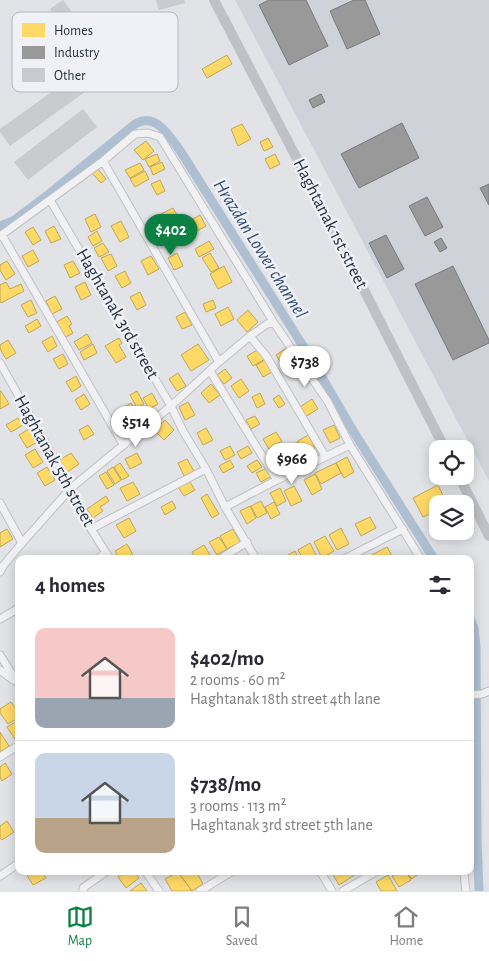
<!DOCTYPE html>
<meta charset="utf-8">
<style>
:root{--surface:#fff;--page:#f2f2f3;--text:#2b2b33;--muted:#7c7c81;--line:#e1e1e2;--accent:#0b8043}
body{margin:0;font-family:"Alegreya Sans",sans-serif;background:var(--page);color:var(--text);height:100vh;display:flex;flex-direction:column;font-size:19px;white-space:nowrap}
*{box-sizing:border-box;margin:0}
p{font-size:16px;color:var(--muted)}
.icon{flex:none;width:28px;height:28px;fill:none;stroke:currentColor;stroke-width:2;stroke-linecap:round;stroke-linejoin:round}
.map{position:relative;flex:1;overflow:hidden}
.details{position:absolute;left:15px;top:555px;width:459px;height:320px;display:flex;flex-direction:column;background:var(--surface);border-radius:10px;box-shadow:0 2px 12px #0003}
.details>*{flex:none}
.fabs{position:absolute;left:429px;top:440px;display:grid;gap:10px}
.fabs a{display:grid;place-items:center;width:45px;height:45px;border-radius:10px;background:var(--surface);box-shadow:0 2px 12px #0003;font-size:25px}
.price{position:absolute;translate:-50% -42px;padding:0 11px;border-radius:18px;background:#fff;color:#222;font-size:16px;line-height:32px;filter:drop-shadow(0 1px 2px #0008)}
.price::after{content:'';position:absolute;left:50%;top:30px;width:15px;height:11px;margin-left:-8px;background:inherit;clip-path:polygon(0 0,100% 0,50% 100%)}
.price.current{background:var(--accent);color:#fff}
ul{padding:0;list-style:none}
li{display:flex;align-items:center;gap:15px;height:125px;padding:0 20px}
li+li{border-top:1px solid var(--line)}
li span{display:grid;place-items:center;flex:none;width:140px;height:100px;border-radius:10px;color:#555}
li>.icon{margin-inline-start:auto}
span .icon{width:60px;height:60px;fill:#fffc;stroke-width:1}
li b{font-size:21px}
h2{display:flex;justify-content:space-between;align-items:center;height:60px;padding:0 20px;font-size:21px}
.menu{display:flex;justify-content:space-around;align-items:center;height:70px;border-top:1px solid var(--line);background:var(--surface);font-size:14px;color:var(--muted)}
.menu a{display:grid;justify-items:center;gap:2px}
.menu .current{color:var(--accent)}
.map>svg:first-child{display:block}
.built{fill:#cfd2d9}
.homes{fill:#ffd966;stroke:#bea65b}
.industry{fill:#999;stroke:#777a7e}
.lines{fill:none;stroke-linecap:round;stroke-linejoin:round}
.canal{stroke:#afbfd2;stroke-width:9}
.building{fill:#c9cbce}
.minor-casing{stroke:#bfc1c4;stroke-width:9}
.minor{stroke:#f1f1f3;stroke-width:7}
.secondary{stroke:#bfc1c6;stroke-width:10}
.labels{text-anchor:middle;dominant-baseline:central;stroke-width:5;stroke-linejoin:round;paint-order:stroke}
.street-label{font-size:18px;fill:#283040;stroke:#eff1f6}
.water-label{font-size:19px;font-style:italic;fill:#324d74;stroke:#eff1f6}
.key{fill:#eff1f6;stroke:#b3b7bf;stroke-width:1}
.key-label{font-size:14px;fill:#283040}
</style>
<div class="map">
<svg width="489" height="891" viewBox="0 0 489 891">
<rect width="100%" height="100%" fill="#e1e3e6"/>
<path class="built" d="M235,0h254v481z"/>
<path class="homes" d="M227,55l5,9 -25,14 -5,-9z
M242,124l9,15 -13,7 -7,-17z
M268,138l5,9 -9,4 -4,-9z
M146,141l8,10 -11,9 -9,-10z
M157,154l3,7 -11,6 -4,-8z
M275,154l5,10 -10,5 -5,-10z
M162,162l3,7 -12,6 -3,-8z
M140,163l4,7 -14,8 -5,-8z
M97,168l9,11 -5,4 -9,-10z
M145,171l4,8 -14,8 -5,-8z
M160,180l5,11 -8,4 -6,-11z
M173,208l7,12 -14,8 -7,-13z
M95,214l6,13 -10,5 -6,-13z
M200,215l6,11 -11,6 -6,-11z
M121,221l8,16 -9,5 -9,-16z
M54,226l7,13 -10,4 -6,-12z
M33,227l8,13 -8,5 -8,-13z
M97,231l5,10 -9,5 -5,-9z
M209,241l5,8 -15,8 -4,-8z
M103,243l6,9 -10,5 -5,-9z
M33,250l6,11 -11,6 -6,-11z
M177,253l6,13 -9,4 -6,-12z
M210,253l9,15 -8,4 -9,-14z
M111,254l6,12 -9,5 -7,-13z
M151,256l8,13 -11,6 -7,-14z
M7,261l8,13 -9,6 -6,-10v-5z
M73,261l7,12 -10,5 -6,-13z
M224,266l8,16 -14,7 -8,-15z
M125,271l6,12 -9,5 -7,-12z
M6,282l4,7 11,-5 3,7 -23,12 -1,-2v-16z
M85,282l6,13 -10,5 -6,-13z
M140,292l6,13 -9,5 -7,-13z
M55,296l7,13 -10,5 -6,-13z
M31,300l6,13 -9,4 -7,-12z
M213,300l3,8 -10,4 -3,-8z
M228,307l6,12 -13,7 -6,-12z
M248,310l10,12 -11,10 -10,-12z
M185,312l7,13 -10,4 -6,-12z
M67,316l5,8 -3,2 4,7 -9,5 -9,-15z
M37,319l4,7 -12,7 -4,-7z
M87,334l5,9 -13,7 -5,-8z
M52,336l5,10 -9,6 -6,-10z
M119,338l3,5 -3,2 7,12 -10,6 -11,-17z
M8,340l8,13 -10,6 -6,-10v-4z
M93,344l4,9 -13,7 -4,-8z
M198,344l11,16 -18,11 -10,-16z
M259,349l6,10 -12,7 -6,-10z
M285,349l6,10 -9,6 -6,-10z
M63,354l5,10 -9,5 -6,-10z
M265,360l7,12 -9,5 -7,-12z
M293,360l6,9 -11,7 -6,-9z
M225,369l7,9 -8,6 -7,-9z
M178,373l8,13 -9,5 -8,-12z
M76,376l5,10 -9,6 -6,-10z
M241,379l8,12 -10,7 -8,-12z
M211,384l9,11 -11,8 -8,-10z
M0,391h1l8,13 -9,5z
M137,391l7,13 -7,4 -7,-13z
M152,393l6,11 -9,5 -6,-11z
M260,393l5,11 -8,4 -5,-11z
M84,394l6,10 -9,6 -6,-10z
M279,395l6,9 -6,4 -6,-9z
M312,399l6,10 -13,8 -5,-10z
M188,402l7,13 -10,5 -6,-13z
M131,403l7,13 -7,4 -7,-13z
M255,416l5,8 -9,5 -5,-9z
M18,418l5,7 -12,7 -5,-7z
M165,420l9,10 -10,10 -10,-10z
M88,425l6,9 -10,6 -5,-10z
M334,425l6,13 -10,5 -7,-13z
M206,428l7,12 -10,5 -6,-12z
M29,429l8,13 -10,6 -8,-13z
M276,432l6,9 -13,8 -6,-10z
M308,435l7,13 -9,6 -8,-13z
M297,442l8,13 -10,6 -8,-13z
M283,444l5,9 -13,8 -6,-9z
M230,446l5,9 -10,5 -5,-9z
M248,446l4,7 -11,6 -4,-7z
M35,449l8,13 -10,6 -8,-13z
M71,453l8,11 -13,9 -8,-12z
M137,453l5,10 -12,6 -5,-10z
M287,456l5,9 -12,6 -5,-8z
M347,457l7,15 -10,6 -8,-15z
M187,459l7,12 -10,5 -6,-13z
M230,460l4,7 -11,6 -4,-7z
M257,460l5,7 -10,6 -5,-7z
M120,463l9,13 -7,4 -8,-13z
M336,463l5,10 -20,11 -6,-11z
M47,467l8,13 -10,6 -8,-13z
M113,467l8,13 -6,4 -8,-13z
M267,468l5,8 -11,6 -5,-9z
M106,472l8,13 -7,4 -8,-13z
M315,474l7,15 -10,6 -8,-15z
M189,481l6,9 -11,6 -6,-9z
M133,482l7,12 -13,7 -7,-13z
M438,485l9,19h-9v6l-15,7 -10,-19z
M294,486l8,15 -11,5 -7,-15z
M280,488l6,13 -9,5 -7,-13z
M207,494l12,20 -7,4 -11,-20z
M106,496l3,5 -9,6 3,4 -10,7 -6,-9z
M172,501l4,7 -11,7 -4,-8z
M261,501l6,12 -10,5 -6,-12z
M274,502l6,12 -9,5 -6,-12z
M250,506l6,12 -9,6 -7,-13z
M370,517l6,11 -15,8 -6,-12z
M129,518l7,13 -12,7 -8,-13z
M341,528l8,16 -12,6 -8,-15z
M7,529l6,10 -13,8v-14z
M233,529l7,13 -13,7 -7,-13z
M325,536l9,15 -12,7 -8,-16z
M219,537l8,12 -10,6 -8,-13z
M310,543l8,16h-15l-5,-9z
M127,544l7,13 -3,2h-12l-4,-8z
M204,545l8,13 -2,1h-14l-4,-7z
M387,547l7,12h-25l-1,-2z
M295,551l4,8h-15l-1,-1z
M11,702l8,11v4l-11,7 -8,-11v-4z
M19,720v21l-2,1 -10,-15z
M0,732l9,14 -9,6z
M5,763l7,11 -10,7 -2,-4v-10z
M7,821l7,11 -12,8 -2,-2v-12z
M26,871h15l5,7 -13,7 -8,-13z
M126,871h8l5,7 -13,10 -8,-11z
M196,871l7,13 -11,7 -14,-19z
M331,871h30l-22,14z
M400,871h6l5,9 -12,7 -7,-11z
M407,871h17l-13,8z
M178,872l14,19h-20l-7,-12z
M388,875l9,16h-16l-5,-9z
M141,883l6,8h-17z"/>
<path class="industry" d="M269,0h37l22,46 -39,19 -30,-60z
M354,0h11l15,34 -33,15 -17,-38z
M321,94l4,8 -12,6 -4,-8z
M402,123l17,35 -60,30 -18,-34z
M489,184v21l-9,-17z
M427,197l16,30 -18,9 -16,-30z
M386,235l18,34 -17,9 -18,-35z
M441,238l6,10 -7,4 -6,-10z
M453,266l36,74v3l-36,17 -38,-76z"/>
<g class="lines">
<path class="canal" d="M0,226l13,-5 36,-27 86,-70c3,-1 5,-3 8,-3 16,-4 30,20 38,31l132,210 42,72 79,125
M470,619l4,9 2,19 1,191 2,53"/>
</g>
<path class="building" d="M63,0l11,15 -13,9 -11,-15z
M156,0h28l1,3 -26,7z
M103,55l11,16 -104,75 -10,-14v-3z
M83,109l14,18 -69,53 -14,-18z"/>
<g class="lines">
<defs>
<path id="minor" d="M103,161l116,201
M50,200l121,206 12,25 23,38 19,38 31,52
M2,235l121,209
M0,236l103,-75 32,-27 13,-1 12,4 114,186 54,79 22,43 71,114
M250,336l17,21 58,99
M0,363l71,125 20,41 19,30
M210,371l67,109
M0,503l22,40
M225,507l52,-27 73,-35
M91,529l115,-60
M97,559l9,-6
M220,559l27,-17
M344,559l59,-30
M0,572l3,-6 19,-23 49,-55 100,-82 48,-44 31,-26 17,-12 7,-1
M0,619l19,-11
M0,655l19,30
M0,670l13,10
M470,695l12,-1 7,-3
M0,757l19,-12
M145,871l14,20
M320,871l12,20
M464,871l1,13 1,7
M0,876l19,-13
M83,891v-3l24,-17
M200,891l33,-20
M343,891l34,-20"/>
</defs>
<use href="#minor" class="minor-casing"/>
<use href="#minor" class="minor"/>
<path class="secondary" d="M214,0l92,176 139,273
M459,476l30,60"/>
</g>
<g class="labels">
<g class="street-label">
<text transform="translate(330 224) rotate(63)">Haghtanak 1st street</text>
<text transform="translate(117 314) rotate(60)">Haghtanak 3rd street</text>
<text transform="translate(54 461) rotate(61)">Haghtanak 5th street</text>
</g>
<g class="water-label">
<text transform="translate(260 249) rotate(58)">Hrazdan Lower channel</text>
</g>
</g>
<rect x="12" y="12" width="166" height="80" rx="8" class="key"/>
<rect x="22" y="23" width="23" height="14" fill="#ffd966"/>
<rect x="22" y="46" width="23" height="13" fill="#999"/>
<rect x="22" y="68" width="23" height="14" fill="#c9cbce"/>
<g class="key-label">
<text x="54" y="35">Homes</text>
<text x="54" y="57">Industry</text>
<text x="54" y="80">Other</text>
</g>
</svg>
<div class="fabs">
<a><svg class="icon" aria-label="locate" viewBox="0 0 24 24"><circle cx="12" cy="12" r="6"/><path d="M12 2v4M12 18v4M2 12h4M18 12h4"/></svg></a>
<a><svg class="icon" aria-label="layers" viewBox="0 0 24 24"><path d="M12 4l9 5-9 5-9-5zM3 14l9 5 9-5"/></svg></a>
</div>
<b class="price current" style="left:171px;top:256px">$402</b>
<b class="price" style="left:305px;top:388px">$738</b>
<b class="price" style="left:136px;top:448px">$514</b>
<b class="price" style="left:292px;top:485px">$966</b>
<section class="details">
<h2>4 homes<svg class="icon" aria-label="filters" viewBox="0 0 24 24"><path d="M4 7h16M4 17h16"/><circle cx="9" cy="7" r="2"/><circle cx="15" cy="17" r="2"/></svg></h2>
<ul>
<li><span style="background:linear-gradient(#f6c9c9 70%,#9aa5b1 0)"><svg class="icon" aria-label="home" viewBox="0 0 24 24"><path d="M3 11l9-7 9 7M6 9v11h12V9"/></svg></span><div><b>$402/mo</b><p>2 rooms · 60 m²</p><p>Haghtanak 18th street 4th lane</p></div></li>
<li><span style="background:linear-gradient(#c9d6e8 65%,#b9a48a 0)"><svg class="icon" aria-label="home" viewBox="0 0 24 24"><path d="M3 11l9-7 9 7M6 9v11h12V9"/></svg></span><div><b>$738/mo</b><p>3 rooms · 113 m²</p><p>Haghtanak 3rd street 5th lane</p></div></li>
</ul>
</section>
</div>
<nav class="menu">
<a class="current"><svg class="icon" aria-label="map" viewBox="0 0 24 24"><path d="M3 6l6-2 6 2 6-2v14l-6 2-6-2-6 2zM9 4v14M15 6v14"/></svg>Map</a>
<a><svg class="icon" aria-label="saved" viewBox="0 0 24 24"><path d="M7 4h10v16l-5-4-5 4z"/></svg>Saved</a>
<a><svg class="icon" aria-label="home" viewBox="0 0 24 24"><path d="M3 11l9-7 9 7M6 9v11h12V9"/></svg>Home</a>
</nav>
